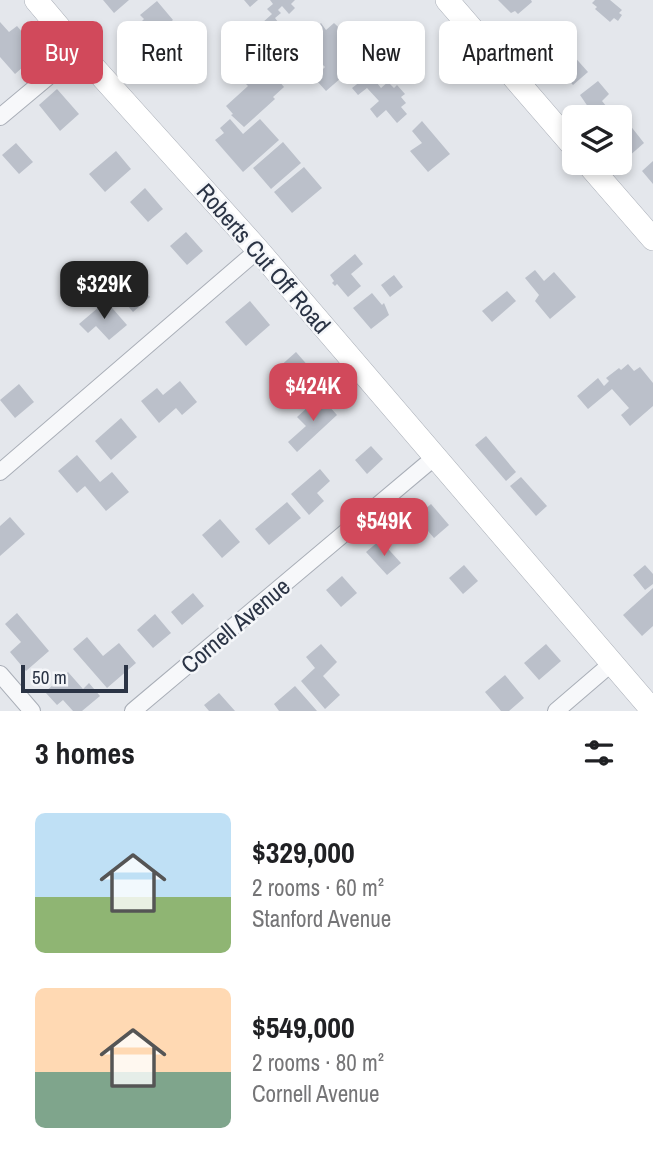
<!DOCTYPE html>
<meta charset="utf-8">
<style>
:root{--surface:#fff;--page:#f6f6f6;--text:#202124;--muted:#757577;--accent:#d1495b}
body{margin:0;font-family:"Archivo Narrow",sans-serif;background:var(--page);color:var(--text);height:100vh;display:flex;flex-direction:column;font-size:26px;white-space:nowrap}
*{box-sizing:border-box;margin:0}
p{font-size:23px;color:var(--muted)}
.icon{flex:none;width:38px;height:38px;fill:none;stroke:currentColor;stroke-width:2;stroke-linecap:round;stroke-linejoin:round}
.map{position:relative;height:711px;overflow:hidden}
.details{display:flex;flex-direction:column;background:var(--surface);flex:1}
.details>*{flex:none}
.hud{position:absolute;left:21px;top:21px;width:612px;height:63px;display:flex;gap:14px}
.tools{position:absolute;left:562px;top:105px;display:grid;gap:14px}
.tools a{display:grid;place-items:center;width:70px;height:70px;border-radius:10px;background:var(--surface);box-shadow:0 4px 10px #0003;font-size:35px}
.scale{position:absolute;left:21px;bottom:18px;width:107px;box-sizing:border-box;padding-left:7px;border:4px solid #2b3445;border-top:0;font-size:19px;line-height:24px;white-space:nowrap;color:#2b3445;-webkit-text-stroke:5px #f4f6f9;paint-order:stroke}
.price{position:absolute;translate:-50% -60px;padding:0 16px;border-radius:14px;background:var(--accent);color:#fff;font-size:23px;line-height:46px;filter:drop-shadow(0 2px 4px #0008)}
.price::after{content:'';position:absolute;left:50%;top:42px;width:21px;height:16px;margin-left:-10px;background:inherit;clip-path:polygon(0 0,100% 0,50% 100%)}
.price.selected{background:#222;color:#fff}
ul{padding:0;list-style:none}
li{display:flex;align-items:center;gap:21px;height:175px;padding:0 35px}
li span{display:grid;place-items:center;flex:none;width:196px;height:140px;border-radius:10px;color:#555}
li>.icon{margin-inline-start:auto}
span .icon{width:84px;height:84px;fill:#fffc;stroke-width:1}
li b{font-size:30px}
h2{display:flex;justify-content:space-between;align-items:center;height:84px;padding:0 35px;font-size:30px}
.tag{padding:0 24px;border-radius:10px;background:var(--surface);box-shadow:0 4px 10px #0003;font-size:24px;line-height:63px}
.tag.selected{background:var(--accent);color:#fff}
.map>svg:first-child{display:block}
.building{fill:#bbc0ca}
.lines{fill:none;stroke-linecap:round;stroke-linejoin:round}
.street-casing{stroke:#a9aeb7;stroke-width:18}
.secondary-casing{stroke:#a9aeb7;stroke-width:24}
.street{stroke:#f7f8fa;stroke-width:16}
.secondary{stroke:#fff;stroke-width:23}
.labels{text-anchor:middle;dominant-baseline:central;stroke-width:5;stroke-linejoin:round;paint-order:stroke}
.street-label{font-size:24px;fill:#2b3445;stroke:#f4f6f9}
</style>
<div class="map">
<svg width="653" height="711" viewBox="0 0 653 711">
<rect width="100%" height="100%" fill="#e4e7ec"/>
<path class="building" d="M103,0h26l-15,13z
M244,0h14l-8,7z
M270,0h25l-4,4 4,4 -6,6 -7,-8 -4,4 3,3 -6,5 3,4 -21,19 -7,-7 22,-20 -5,-5 6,-5z
M498,0h33l1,2 -14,12 -3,-3 -4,2z
M595,0h15l12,10 -3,3 3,2 -4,6 -4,-3 -4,4 -15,-13 2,-2 -5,-4z
M157,1l16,19 -19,16 -12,-15 2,-2 -4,-4z
M0,22l9,10 8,-6 11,13 -7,7 11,13 -17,15 -15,-17z
M321,23l5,7 8,-7 21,20 -17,15 11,13 -23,20 -19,-21 9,-9 7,8 2,-2 -11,-11 5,-6 -4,-4 7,-6 -11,-8z
M546,25l42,47 -15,13 -42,-48z
M191,27l16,20 -11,10 5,6 -11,10 -20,-20 10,-9 -4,-5z
M269,69l15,18 -11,10 2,2 -31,28 -13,-12 2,-1 -7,-8 22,-20 -2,-2 6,-5 3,3z
M370,74l11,14 7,-6 6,6 3,-3 8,9 -4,3 5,6 -5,4 6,7 -10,9 -11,-13 -9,8 -7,-9 9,-8 -12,-13 -9,7 -6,-7z
M598,81l11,13 -7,7 9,11 4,-3 7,6 22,28 -16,14 -8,-11v-29h-25l-15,-22z
M57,89l22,25 -19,17 -21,-26z
M230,119l13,15 17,-15 19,21 -36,32 -28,-32 9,-7 -4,-5z
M422,121l28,33 -22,18 -18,-21 12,-8 -10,-12z
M283,142l18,21 -30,26 -18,-21z
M16,143l17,19 -14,12 -17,-19z
M116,151l15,18 -26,23 -16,-18z
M653,161v23l-11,-13z
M304,167l18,21 -30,25 -18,-21z
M145,188l18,21 -15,13 -18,-20z
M186,232l17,19 -16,14 -17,-19z
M355,254l8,10 -12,10 10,12 -13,11 -11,-13 -2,2 -3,-3 2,-2 -4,-6z
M127,270l23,27 -17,15 -23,-27z
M535,270l9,11 10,-9 22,25 -26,22 -15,-18 4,-6 -14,-17z
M394,275l9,12 -13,10 -9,-12z
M507,291l9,10 -24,21 -10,-11z
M372,293l10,12 2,-2 5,12 -18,14 -18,-21z
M106,301l21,24 -18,15 -13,-14 -8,7 -9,-9z
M250,301l20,24 -24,21 -21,-24z
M296,352l14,16 -18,16 -14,-16z
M628,364l6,7 6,-4 13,16v23l-23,20 -9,-11 8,-7 -17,-19 -24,20 -11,-13 21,-18 6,8 5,-5 -3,-3 13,-10 2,2z
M180,381l17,21 -15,13 -6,-7 -17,15 -18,-22 16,-13 6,7z
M19,384l15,18 -19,16 -15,-18z
M320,396l17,19 -40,37 -9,-10 18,-16 -9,-9z
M121,418l16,19 -26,23 -16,-19z
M486,436l30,36 -10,9 -31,-36z
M371,446l12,13 -16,15 -12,-14z
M77,455l23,27 12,-10 17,20 -23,19 -21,-25 -8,7 -19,-22z
M320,469l10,12 -13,12 7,8 -15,14 -18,-21z
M521,477l26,29 -11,10 -26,-30z
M287,502l14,16 -32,27 -14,-16z
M431,504l18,21 -15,13 -18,-21z
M10,517l15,17 -25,22v-30z
M220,519l20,23 -18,16 -20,-23z
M380,540l21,23 -14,12 -21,-23z
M464,565l14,16 -15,13 -14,-16z
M645,565l8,9v10l-8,6 -12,-15z
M342,576l15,17 -16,14 -15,-17z
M653,588v38l-11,10 -19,-21z
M193,593l11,13 -22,19 -11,-13z
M17,613l32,38 -23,20 -16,-19 11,-10 -16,-18z
M155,614l16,19 -18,15 -16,-18z
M87,637l16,19 16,-13 17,20 -29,25 -34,-39z
M321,644l16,18 -14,14 17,19 -15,14 -24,-28 14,-13 -9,-11z
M546,644l15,17 -22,19 -15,-17z
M68,672l15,17 6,-6 11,13 -18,15h-9l-10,-11 -6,5 -12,-13z
M505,675l19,23 -15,13h-8l-16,-19z
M295,686l22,25h-38l-5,-7z
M219,693l16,18h-26l-5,-6z"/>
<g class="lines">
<defs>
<path id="street" d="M0,117l79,-66
M0,472l258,-222
M0,674l32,37
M133,711l302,-254
M556,711l56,-48"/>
<path id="secondary" d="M36,0l43,51 179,199 395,461
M447,0l127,147
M587,163l66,76"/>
</defs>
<use href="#street" class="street-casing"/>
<use href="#secondary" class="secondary-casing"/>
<use href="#street" class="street"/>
<use href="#secondary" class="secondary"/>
</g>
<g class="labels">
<g class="street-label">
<text transform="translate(264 258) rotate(49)">Roberts Cut Off Road</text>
<text transform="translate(235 625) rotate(-40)">Cornell Avenue</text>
</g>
</g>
</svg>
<div class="tools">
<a><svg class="icon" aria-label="layers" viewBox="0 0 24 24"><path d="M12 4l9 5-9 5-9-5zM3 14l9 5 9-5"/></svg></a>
</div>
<div class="scale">50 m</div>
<b class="price selected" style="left:104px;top:321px">$329K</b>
<b class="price" style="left:313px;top:423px">$424K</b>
<b class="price" style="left:384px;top:558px">$549K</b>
<div class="hud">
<a class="tag selected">Buy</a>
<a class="tag">Rent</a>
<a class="tag">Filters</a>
<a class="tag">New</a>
<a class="tag">Apartment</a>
</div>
</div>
<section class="details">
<h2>3 homes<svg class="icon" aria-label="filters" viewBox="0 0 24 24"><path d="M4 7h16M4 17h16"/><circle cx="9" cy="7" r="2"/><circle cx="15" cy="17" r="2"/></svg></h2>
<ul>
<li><span style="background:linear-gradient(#bfe0f5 60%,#8fb573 0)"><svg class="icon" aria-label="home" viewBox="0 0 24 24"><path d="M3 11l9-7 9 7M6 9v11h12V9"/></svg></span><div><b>$329,000</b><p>2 rooms · 60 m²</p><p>Stanford Avenue</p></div></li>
<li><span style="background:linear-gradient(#ffd9b3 60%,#7fa58c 0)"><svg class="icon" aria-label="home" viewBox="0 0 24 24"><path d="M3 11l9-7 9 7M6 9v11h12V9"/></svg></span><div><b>$549,000</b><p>2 rooms · 80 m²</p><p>Cornell Avenue</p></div></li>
</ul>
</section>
